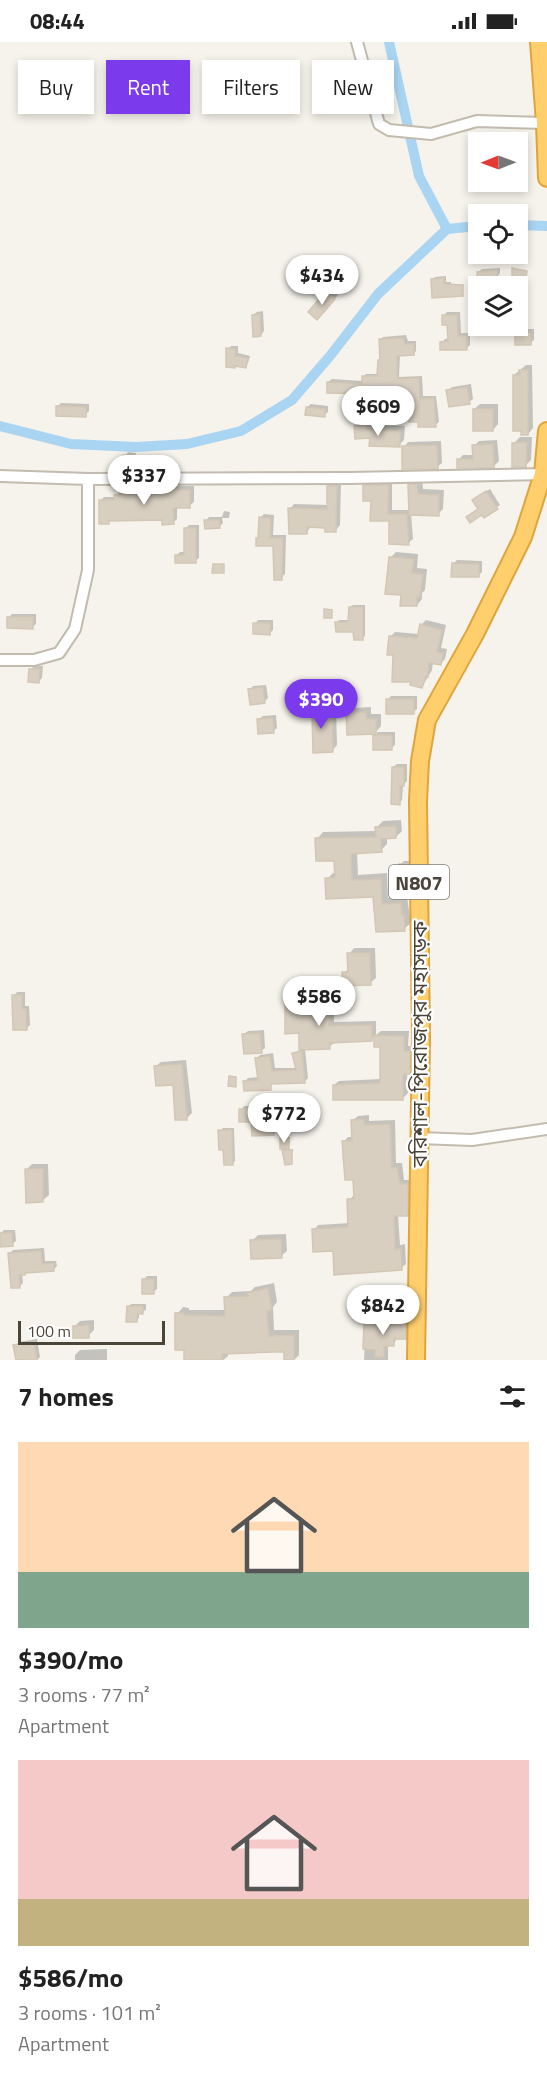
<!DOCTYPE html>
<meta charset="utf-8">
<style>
:root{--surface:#fff;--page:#f2f2f2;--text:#222;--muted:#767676;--accent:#7c3aed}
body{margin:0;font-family:"Titillium Web","Noto Sans Bengali",sans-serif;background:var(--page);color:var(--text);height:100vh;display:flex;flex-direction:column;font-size:22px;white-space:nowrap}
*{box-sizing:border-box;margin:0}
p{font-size:20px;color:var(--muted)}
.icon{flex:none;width:33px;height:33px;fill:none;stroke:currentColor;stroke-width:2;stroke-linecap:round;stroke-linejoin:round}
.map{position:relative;height:1318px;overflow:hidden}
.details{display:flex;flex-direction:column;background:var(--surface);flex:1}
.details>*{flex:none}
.guide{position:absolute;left:18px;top:18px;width:512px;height:54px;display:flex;gap:12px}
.needle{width:39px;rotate:269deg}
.fabs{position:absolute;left:468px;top:90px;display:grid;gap:12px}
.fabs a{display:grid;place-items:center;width:60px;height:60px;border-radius:0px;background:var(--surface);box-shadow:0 3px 9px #0003;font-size:30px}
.scale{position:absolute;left:18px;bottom:15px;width:147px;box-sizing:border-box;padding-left:6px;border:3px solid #4b4439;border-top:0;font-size:16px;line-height:21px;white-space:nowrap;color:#4b4439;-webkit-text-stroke:4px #fff;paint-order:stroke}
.price{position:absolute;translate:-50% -51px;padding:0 14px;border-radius:21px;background:#fff;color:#222;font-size:20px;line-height:39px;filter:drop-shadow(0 2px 3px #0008)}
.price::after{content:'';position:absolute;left:50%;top:36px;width:18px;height:14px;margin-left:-9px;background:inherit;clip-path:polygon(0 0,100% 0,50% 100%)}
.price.selected{background:var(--accent);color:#fff}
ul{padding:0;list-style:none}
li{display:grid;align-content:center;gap:12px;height:318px;padding:0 18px}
li span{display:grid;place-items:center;height:186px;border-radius:0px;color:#555}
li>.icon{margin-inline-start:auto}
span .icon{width:108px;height:108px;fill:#fffc;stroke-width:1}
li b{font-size:26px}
h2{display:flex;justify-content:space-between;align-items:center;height:72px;padding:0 18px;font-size:26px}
.tag{padding:0 21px;border-radius:0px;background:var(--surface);box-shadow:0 3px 9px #0003;font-size:21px;line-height:54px}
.tag.selected{background:var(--accent);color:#fff}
.status{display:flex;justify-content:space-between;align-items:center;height:42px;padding:0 30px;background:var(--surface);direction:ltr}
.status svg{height:16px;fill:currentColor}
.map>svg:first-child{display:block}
.shadow{fill:#0003}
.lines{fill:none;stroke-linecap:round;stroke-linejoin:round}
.canal{stroke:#a9d4f2;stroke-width:10}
.building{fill:#d8cfc1;stroke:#d3c7b4;stroke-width:1.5}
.minor-casing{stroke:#c2bbae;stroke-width:14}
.highway-casing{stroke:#e0a43c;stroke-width:20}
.minor{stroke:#fff;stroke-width:10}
.highway{stroke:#ffcf6e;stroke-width:16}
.labels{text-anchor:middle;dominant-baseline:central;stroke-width:4.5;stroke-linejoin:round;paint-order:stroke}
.shield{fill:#fff;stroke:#817c74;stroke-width:1.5}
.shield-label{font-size:20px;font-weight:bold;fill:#4b4439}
.street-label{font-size:21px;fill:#4b4439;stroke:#fff}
</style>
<div class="status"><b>08:44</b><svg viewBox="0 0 49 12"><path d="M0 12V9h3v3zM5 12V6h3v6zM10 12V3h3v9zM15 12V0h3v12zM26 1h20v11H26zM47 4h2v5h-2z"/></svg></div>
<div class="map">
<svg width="547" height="1318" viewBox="0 0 547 1318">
<rect width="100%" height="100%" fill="#f6f3ec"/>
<path class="shadow" d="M500,226v5l-3,4 -19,-5 4,-3z
M446,234v6h5v11l-19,-13 3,-3z
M331,247l7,6 -17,20 -11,-3z
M478,265v12l-1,-4h-9v-4l3,-3z
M263,269l1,20 -3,4 -8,-20 4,-3z
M447,270h13l1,21h9v12l-3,3 -25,-6 3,-3 4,-1v-15l-6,-7z
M520,287h14v11l-4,3 -14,-11z
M406,293l2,6h8v10l-3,3h-13l-1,23 23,-1 1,20h13l3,26 -4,3 -15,-4 -10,-11 -36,-18 -46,-10 4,-3 31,2v-4l3,-3h13l2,-15 -1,-19 3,-3z
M231,304h7v7l12,3 -2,7 -3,3 -9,-1 -8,-16z
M526,323h6l1,63 -5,6 -6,-4 -8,-55z
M471,342l2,15 -4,3 -21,-11 4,-4z
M61,361l28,1v7l-4,4 -28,-8z
M311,362l17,2v6l-4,3 -17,-8z
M480,362h18v20l-5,6 -19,-21z
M360,379h10l1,4 34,1 -1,14 -5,5 -28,-8 -16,-11z
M520,395h12l-1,23 -5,5 -12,-22z
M497,398l2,21 -5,5 -36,-6 5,-5h11v-9l5,-5z
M441,399l1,22 -5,4 -33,-20 4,-5z
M128,410l8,1 -1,5 25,-1 1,9 -4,4 -33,-3 1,-11z
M415,438h7l1,9 21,1 -1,19 -5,5 -27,-1 2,26 -5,4 -17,-23 -19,-20 -7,-14 4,-5h23v29h19l-1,-25z
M333,440h8l-1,43 -4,5 -9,-4h-16l-4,6 -17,-23 4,-5 34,1v-19z
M166,441h6v2h4v1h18v16l-5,4h-12v13l-4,4 -10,-4 -52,1 -3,3 -8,-22 4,-4h12l4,-6 42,-3z
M490,447l10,16 -16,11 -5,-7 -2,-12z
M224,469l6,1 -1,6h-7l1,5 -4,4 -13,-6 3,-4h13z
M264,472l10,1 -1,20h13l-1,39 -4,4 -6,-33 -15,-8v-19z
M189,483h10v33l-4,3 -18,-6 3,-3h5v-23z
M396,510l22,2 -1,14 10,1 -2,21 -3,3v6l-5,6 -15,-11 -12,-36z
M457,518l25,1v11l-4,4 -25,-12z
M353,563h12v31l-3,2 -7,-8 -18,-7 2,-3h11v-13z
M12,572h24v10l-4,3 -23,-10z
M258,578h15v10l-3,3 -15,-9z
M426,578l20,5 -5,23 6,1 -2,10 -5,5 -7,-2 -1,8 -10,17 -28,-33 -3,-18 4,-4 24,2 2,-9z
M34,624h9l-1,12 -3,3 -9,-11z
M266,643l2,13 -4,4 -14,-12 3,-4z
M391,654h26v13l-4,3 -25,-13z
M314,656h11l1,13 10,-1 1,35 -5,6 -23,-47z
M371,665v7h10v12l-5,6h1l-29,2v-20l5,-6z
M276,673l1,13 -4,3 -14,-12 4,-3z
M378,690h17v13l-4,3 -17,-12z
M397,722h10v17l-4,4 -1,15 -3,3 -6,-36z
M401,778l1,11 -6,6h-9v7l-6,6 -24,2 1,23 29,-2 1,25 19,-1 4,26 -7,6 -30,-34 -47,-16 6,-6 3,-1v-13l-19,-20 6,-7 54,-1v-4l6,-6z
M404,819h7l1,22 -4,4 -8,-22z
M354,906h21l1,30 -6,5 -26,-10 5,-5v-14z
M17,950h8v14h4l1,19 -3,3 -13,-32z
M313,951l1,17h20v12l42,-1v14l5,-4h28l-1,15h7l-1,22 -7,4 1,21 -5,5 -69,-13 5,-4 42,-2 1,-33 -6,-11 -4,4 -38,4 -5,4 -24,2 3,29 -3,3 -32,2 -3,5 -25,-7 3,-3 11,-1 -2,-19 3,-3 13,-2 2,15h22l-3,-14 7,-4 -1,-18 -14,-33 5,-5z
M264,988l1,18 -4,3 -17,-17 4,-3z
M186,1018l6,53 -5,5 -13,-34 -18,-18 5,-4z
M263,1062h14v26l-3,3 -21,-12 -12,-11 3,-4h17z
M369,1073v6l26,-1 1,43h6l2,17h8v29l-5,5 -9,1 2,30 5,-1 1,20 -5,4 -66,-18 -21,-20 4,-5 32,-2 -1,-23 5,-5 1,-17 -12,-36 5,-5h5v-17l5,-4z
M223,1086h11l1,33 -3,3 -12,-33z
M283,1095h7l-1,9 -2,3h6l-2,14 -7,-13 2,-2 -4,-10z
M32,1122h16l1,31 -6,5 -17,-30z
M4,1188h11l1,11 -4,3 -12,-10z
M286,1192l1,17 -6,5 -29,-15 6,-6z
M44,1206l1,13h11l1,5 -4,4 -26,1 -5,3 1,9 -3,3 -10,-33 3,-3z
M147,1234h10v13l-4,3 -9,-13z
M274,1241l3,19 -4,5 1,23h25v25l-5,5h-9v-9l-57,1v4l-5,4h-37v-11l-9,-35 6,-7 6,1v2h37v-12l6,-6 19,-1 4,-4z
M406,1245l1,13 -6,6 -46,-12 6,-6z
M131,1262h15v6l-7,3v5l-3,3 -8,-14z
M407,1273h3v17l-5,5h-7l-5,8h-5v15h-24l2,-36 5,-5h32z
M94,1278v10l-6,6 -14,-9 6,-6z
M37,1297l3,18 -3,3h-20l-2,-14 4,-4z
M107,1307v11h-32v-5l5,-5z"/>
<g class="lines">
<path class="canal" d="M389,0l30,134 28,53
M518,183l29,1
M0,384l71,18 65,3 51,-3 54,-13 51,-31 38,-44 48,-62 69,-65 31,-3"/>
</g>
<path class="building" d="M512,226l15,3 -1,7h-14z
M497,228v8l-7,1 1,7h-13l-1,-14z
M444,236v6l19,1v11l-31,2 -1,-19z
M326,249l9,8 -18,21 -9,-8z
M260,272l1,22 -8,1 -1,-22z
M442,273h15l1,21 9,-1v15h-27v-8l8,-1 -1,-16h-5z
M515,290h16v13h-16z
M403,296l2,6h9v11l-17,1v23l22,-1 1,21 14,-1 2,29h-18v-5h-9v-10l-36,1v-19l-46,-1v-11l35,2v-8h15l1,-16h2l-1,-21z
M226,306l10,1 -1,7 13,2 -2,10 -11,-2v2l-9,-1z
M519,328h9v65h-7v-4h-8v-56h7z
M467,345l3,17 -21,3 -3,-17z
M56,364l30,1v10l-30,-1z
M306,365l19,2v8l-20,-2z
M473,367h20v22h-20z
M366,383v5l34,1v16l-31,-1 1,-8 -15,1 -1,-13z
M527,400l-1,25h-14v-24z
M493,402l1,24h-37v-9h16l-1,-14z
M437,403l1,24h-36v-23z
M123,413l10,1 -1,5 25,-1 1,11 -36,-2z
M408,442h9l1,10 21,1v21l-30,-1z
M363,443h26l-1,29h19l2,31 -20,-1v-23h-19l1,-20h-8z
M160,444h8v3l5,-1v2h17v18h-17l1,16 -12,1v-5l-53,1v3h-10v-24h15v-5l47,-3z
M327,444h10l-1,46h-11v-4l-18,-1v7h-18l-1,-26 39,1z
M486,449l12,18 -14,9 -2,-3 -12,8 -4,-6 12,-8 -6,-9z
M259,475l12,1 -1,20h13l-1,42h-8l-1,-34h-17v-8h2z
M204,478h15l1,8 -15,1z
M184,486h12v35h-21v-8h9z
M389,515l25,2 -2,14 11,1 -3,23h-3v9h-17l1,-11 -16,-1z
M452,521l27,1v13h-28z
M213,522h11v9h-12z
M349,565h14v33h-9l-1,-8h-17l-1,-10h13z
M324,567l8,1v8h-8z
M7,575h26v12l-26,-1z
M253,581h17v12l-17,-1z
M420,582l22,6 -5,22 6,1 -2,12 -12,-2 -1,14 -2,-1 -4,12 -12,-3 1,-3h-19l1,-27h-6l2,-19 28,2z
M29,627h11l-1,14 -11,-1z
M263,645l2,16 -15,2 -2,-16z
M386,657h28v15h-28z
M307,661h13l1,12h11l1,37 -20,1 -1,-40h-4z
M366,670v7h10v15l-29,1 -1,-22z
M273,676l1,15 -16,1 -1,-15z
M373,693h19v15h-19z
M392,725h12v19h-4v19l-9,-1z
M396,784v12l-15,1 1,13 -31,2 1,26 29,-1 1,25 19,-1 1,12h2l1,16 -29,1 -3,-35 -47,2 -1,-21h10l-1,-17h-18l-1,-23 61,-1 -1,-10z
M399,822h9l1,24 -9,1z
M347,911h23l1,32 -29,1v-14h6z
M12,953h10v14h4l1,21h-14z
M309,955l1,17h19v12l43,-1v16l-42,2v6l-31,1v-17l-14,1v-36z
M260,991l2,20 -18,1 -2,-20z
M374,993l30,1v15h6v23h-7v26h-70v-15l47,-2v-36h-6z
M302,1009l3,32 -34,1v6l-27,1 -1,-10 15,-1 -3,-22 15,-2 2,15 24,-1 -4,-17z
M182,1022l5,56h-12l-2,-35 -17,1 -2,-20z
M229,1034l7,1v10l-8,-1z
M274,1064v29l-22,1 -1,-14h-12v-13h19v-2z
M364,1077v6l26,-1 2,44 5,-1 3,17h8v32h-14l1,33h6l1,21 -68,5 -1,-24 -20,1 -1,-23 36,-2 -1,-28h7l-1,-19h-8l-3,-39h10l-1,-21z
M218,1088h14l1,35h-9l-1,-15h-4z
M280,1096h9v11h-9z
M282,1108h10v14l-7,1z
M25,1127h18v33l-17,1z
M12,1190l1,14 -13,1v-14z
M281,1197l1,19 -31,1 -1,-19z
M41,1209l1,13 12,-1v8l-29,2v2h-6l1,13h-9l-3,-35z
M142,1237h12v15h-12z
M268,1246l4,22 -5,1 2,25 25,-1v25h-10v-8h-12l-50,2v6h-38v-10h-9v-37h9v2l41,1 -1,-19 24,-1 -1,-3z
M401,1250l1,15 -48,1v-15z
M127,1264h16v8h-6v8h-11z
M400,1278h6v19h-12v7h-10v11h-9v-7l-12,-1 1,-26 36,1z
M89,1283v13h-16v-12z
M34,1300l3,18h-21l-3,-15z"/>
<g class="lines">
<defs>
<path id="minor" d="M357,0l22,82 10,6 42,4 46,-13 68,2
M0,434l88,3 262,-1 197,-4
M0,618h34l25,-7 16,-24 13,-59v-91
M419,1096l53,2 75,-11"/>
<path id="highway" d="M539,0l6,81 2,55
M416,1318l5,-322 -3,-237 2,-40 7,-41 48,-86 48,-97 20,-63 4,-43"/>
</defs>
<use href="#minor" class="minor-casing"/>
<use href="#highway" class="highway-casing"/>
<use href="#minor" class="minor"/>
<use href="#highway" class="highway"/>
</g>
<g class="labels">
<rect class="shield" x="389" y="823" width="60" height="34" rx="4.5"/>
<g class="shield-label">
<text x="419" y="840">N807</text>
</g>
<g class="street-label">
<text transform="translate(419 1002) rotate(-90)">বরিশাল-পিরোজপুর মহাসড়ক</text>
</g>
</g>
</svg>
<div class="fabs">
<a><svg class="needle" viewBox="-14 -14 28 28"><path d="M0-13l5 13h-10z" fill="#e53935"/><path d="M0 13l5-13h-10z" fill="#767676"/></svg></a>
<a><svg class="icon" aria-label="locate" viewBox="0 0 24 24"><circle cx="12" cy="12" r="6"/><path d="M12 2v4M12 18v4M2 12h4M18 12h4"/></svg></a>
<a><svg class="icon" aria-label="layers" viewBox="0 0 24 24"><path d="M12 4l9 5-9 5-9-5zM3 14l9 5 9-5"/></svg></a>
</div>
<div class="scale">100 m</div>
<b class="price" style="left:322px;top:264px">$434</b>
<b class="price" style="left:378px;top:395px">$609</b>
<b class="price" style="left:144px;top:464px">$337</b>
<b class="price selected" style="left:321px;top:688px">$390</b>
<b class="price" style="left:319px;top:985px">$586</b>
<b class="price" style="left:284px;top:1102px">$772</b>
<b class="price" style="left:383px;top:1294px">$842</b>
<div class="guide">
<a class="tag">Buy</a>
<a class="tag selected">Rent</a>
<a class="tag">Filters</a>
<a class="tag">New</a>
</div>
</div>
<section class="details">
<h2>7 homes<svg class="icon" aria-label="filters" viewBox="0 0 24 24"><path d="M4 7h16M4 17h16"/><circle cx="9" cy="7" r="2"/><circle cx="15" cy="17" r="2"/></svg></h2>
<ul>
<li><span style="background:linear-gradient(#ffd9b3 70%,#7fa58c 0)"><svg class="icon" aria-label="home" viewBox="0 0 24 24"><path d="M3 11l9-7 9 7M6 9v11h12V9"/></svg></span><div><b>$390/mo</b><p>3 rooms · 77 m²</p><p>Apartment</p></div></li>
<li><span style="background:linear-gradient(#f6c9c9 75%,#c2b280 0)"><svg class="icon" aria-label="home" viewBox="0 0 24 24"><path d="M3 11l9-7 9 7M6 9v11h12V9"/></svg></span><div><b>$586/mo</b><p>3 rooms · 101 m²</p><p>Apartment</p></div></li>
</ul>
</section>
